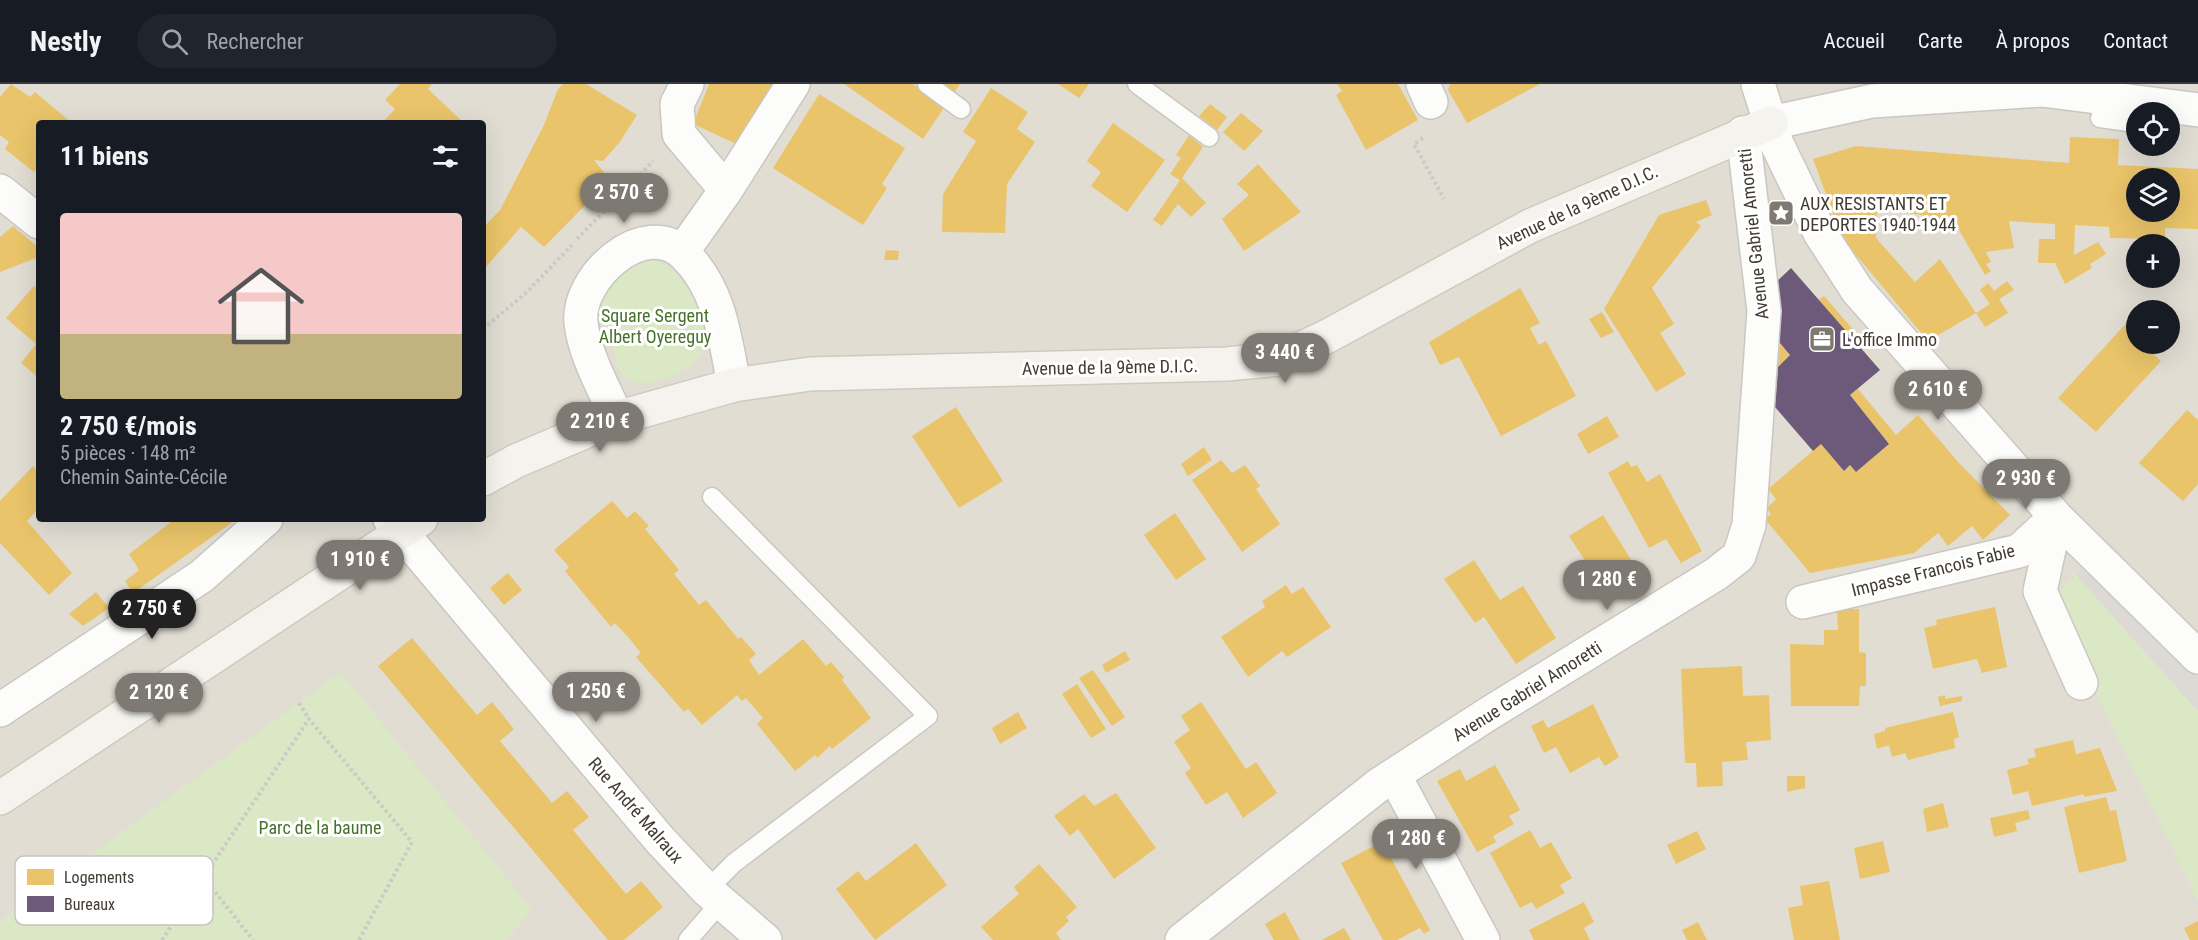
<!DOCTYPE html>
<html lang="fr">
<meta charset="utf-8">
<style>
:root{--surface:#171b24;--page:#20242c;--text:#f1f3f6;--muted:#9ea1a6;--line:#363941;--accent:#7e7972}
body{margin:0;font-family:"Roboto Condensed",sans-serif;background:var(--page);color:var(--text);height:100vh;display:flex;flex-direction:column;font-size:22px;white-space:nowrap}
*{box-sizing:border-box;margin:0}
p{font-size:20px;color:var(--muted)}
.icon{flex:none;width:33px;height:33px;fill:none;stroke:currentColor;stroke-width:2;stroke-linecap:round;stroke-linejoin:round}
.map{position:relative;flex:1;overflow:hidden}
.details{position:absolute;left:36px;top:36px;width:450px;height:402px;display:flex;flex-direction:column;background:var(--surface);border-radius:6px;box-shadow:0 6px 24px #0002}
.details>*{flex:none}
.tools{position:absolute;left:2126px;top:18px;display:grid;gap:12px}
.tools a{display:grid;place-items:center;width:54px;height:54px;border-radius:50%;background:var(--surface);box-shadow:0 6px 24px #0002;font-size:30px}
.price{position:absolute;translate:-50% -51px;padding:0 14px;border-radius:21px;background:var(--accent);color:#fff;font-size:20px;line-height:39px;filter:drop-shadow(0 2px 3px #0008)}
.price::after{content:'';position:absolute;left:50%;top:36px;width:18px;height:14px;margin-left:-9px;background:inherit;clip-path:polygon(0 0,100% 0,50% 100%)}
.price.on{background:#222;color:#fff}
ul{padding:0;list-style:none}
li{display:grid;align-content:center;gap:12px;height:318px;padding:0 24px}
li+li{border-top:2px solid var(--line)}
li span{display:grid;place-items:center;height:186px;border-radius:6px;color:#555}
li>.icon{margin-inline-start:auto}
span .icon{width:108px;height:108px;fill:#fffc;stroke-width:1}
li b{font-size:26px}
h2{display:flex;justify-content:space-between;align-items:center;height:72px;padding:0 24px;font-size:26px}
header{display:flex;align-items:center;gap:36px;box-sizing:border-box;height:84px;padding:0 30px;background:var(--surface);border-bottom:2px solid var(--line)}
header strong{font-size:28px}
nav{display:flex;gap:33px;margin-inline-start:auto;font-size:21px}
.search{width:420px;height:54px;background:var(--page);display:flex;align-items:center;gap:15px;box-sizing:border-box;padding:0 21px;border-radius:33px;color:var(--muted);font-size:22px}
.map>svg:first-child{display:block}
.residential{fill:#e1ddd3;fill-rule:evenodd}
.green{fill:#dbe8c6}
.parking{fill:#dddad6}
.homes{fill:#e9c46a;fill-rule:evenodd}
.offices{fill:#6d597a}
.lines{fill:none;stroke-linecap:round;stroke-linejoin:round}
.lane-casing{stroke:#cac7c2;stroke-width:21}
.street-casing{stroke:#cac7c2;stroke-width:36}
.secondary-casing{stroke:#cecabe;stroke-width:36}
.path{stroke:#cccac5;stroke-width:4;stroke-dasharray:3 3;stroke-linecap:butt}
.lane{stroke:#fcfcfb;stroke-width:18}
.street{stroke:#fcfcfb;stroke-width:33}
.secondary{stroke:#f5f3ed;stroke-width:33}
.labels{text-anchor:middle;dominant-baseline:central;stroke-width:6;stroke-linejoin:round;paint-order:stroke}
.poi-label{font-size:18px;fill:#423c33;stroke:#fff;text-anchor:start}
.street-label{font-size:18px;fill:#423c33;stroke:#fff}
.park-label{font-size:18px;fill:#457129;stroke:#fff}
.key{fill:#fff;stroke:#c6c4c2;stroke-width:1.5}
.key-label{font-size:16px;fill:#423c33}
</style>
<header>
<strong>Nestly</strong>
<div class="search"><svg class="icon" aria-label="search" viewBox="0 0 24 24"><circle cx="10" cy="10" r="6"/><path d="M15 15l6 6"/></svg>Rechercher</div>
<nav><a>Accueil</a><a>Carte</a><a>À propos</a><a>Contact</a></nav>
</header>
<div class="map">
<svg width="2198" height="856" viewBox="0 0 2198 856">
<rect width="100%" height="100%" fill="#eeebe6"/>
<path class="residential" d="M0,0h2198v856h-2198zM2136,28h33v34h-33zM39,39h444v396h-444zM2136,94h33v34h-33zM2136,160h33v34h-33zM2136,226h33v34h-33z"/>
<path class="green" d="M649,173c10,4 19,9 27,17 16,15 38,59 25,79 -13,22 -60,43 -80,20 -5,-6 -6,-19 -8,-27 -7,-21 -14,-35 -10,-57z
M2076,491l122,136v190l-148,-301z
M341,588l191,238 -26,30h-506v-19z"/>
<path class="parking" d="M2089,479l109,115v33l-122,-136z"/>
<path class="homes" d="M11,0l19,13 5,-5 37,31h-33v43l-5,6 -29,-23 4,-7 -9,-7v-38z
M400,0h32l-4,5 36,34h-76l-3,-3 10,-11 -10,-9z
M563,0h23l51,31 -18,28 -16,18 -9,-1 16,20 -66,67 -23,-20 -36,41 -2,-40 17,-18 44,-85 14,-36z
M709,0h74l-40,63 -50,-23z
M844,0h69l31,24 -21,31z
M941,0h19l-6,9z
M1058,0h31l-10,14z
M1337,0h61l20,36 -52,30 -30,-55 6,-4z
M1450,0h90l-73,39 -19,-33z
M991,4l37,24 -11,17 18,13 -28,42 -2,49 -63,-1 1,-38 33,-53 -13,-9z
M819,10l86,54 -23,36 5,4 -24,37 -90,-57z
M1210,20l17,13 -10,13 -18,-14z
M1241,29l22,18 -19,20 -21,-19z
M1113,39l52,37 -38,52 -36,-26 10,-14 -14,-11z
M1189,51l14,12 -21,31 24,25 -15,14 -13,-13 -16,22 -9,-6 27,-40 -10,-6 11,-16 -5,-3z
M2070,53l49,2 -1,26 80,4v60l-33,-1v11l-55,-1 -1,-11 -34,-2 -1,30 24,-13 8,12 -16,10 2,4 -27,16 -10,-21h-17l1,-24h16v-15l-46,-3 5,27 -28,4 5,10 -5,2 5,7 -6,4 -34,-59h-10l-2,13 -18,-2 2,-12 -46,-6 -1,29 39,44 25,-23 36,54 -48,28 -77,-92 -13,-22 -25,-68 43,-13 213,17zM2136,94h33v34h-33z
M1258,80l43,48 -57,39 -22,-32 27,-24 -12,-11z
M1706,116l6,15 -16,7 5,4 -49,62 22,36 -14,9 26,41 -30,18 -52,-83 55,-94z
M13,142l26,22v9l-39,15v-35z
M886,166l13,1 -1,9h-14z
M2007,197l7,9 -15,9 9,14 -23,14 -9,-14 14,-9 -10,-14 8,-7 6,8z
M34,202l5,4v88l-18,-15 15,-19 -30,-26z
M1520,204l20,35 -10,5 9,17 7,-4 30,55 -75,40 -42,-79 -19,8 -11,-23z
M1824,212l32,37 -5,4 -33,-37z
M1602,228l12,20 -13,6 -12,-19z
M2130,235l6,6v19h9l-2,1 18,16 -65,71 -38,-34z
M1780,259l10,12 -12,12z
M1858,305l38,46 22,-20 41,48 51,52 -27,25 -11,-14 -24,20 -10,-13 -24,20 -104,20 -45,-54 6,-5 -4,-6 9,-9 -8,-10 53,-45 23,27 6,-6 6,7 33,-28 -39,-49z
M956,323l47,74 -44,27 -47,-72z
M2187,326l11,10v64l-15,17 -44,-38z
M1607,332l12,21 -31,17 -11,-20z
M1204,363l8,13 -24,16 -7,-12z
M1221,376l11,13 13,-8 15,21 -4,3 24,35 -38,28 -50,-72z
M1628,377l3,6 6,-2 10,17 13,-8 42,77 -21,12 -15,-24 -17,9 -41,-75z
M33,382l6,6v36l-12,13 45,52 -23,22 -49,-52v-42z
M612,417l15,17 8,-7 14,15 -4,3 34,41 -5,4 25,31 7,-5 32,39 3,-2 15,17 -7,6 10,15 44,-36 23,27 5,-4 13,15 -2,3 29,38 -39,31 -2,-3 -13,12 -2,-3 -20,16 -38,-47 6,-6 -17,-20 -4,3 -5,-6 -35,30 -14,-16 -4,3 -48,-55 5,-4 -12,-15 -14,-15 -4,4 -46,-56 4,-4 -15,-17z
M1175,429l31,46 -30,21 -32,-45z
M1603,431l34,54 -39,24 -17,-27 5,-4 -17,-26z
M175,435h62l-104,74 -8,-12 14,-11 -10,-16z
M1474,476l26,40 23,-14 33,52 -40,26 -32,-47 -9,6 -31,-44z
M508,489l14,17 -18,15 -14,-17z
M1286,501l6,9 11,-7 28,40 -44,30 -5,-6 -34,26 -27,-40 44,-30 -3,-6z
M96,508l13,16 -26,18 -14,-12z
M1995,523l12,60 -25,6 -5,-14 -44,10 -9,-41 13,-3 -1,-5z
M1837,525h22v43l7,1v33h-6l-1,20h-68l-1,-62 34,1v-15h14z
M412,554l65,77 15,-13 22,27 -14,12 52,62 15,-12 22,26 -16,13 53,64 15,-13 22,26 -39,33h-16l-230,-274z
M1125,567l5,9 -24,13 -4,-8z
M1742,582l1,30 26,-1 2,45 -25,2 2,18 -26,2 1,24 -26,1 -1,-24h-11l-4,-94z
M1093,586l32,47 -13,9 -33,-48z
M1077,600l29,45 -15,9 -29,-44z
M1945,611v4l17,-3v5l-22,5 -2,-9z
M1201,618l45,67 10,-7 21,31 -34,25 -16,-26 -21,13 -21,-32 6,-5 -17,-26 16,-12 -9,-14z
M1593,620l26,53 -14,9 -6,-9 -29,16 -14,-26 -12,6 -13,-27 12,-6 5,8z
M1018,628l9,16 -27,16 -8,-16z
M1953,628l6,25 -5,2 1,9 -47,12 -3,-7 -13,4 -3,-12 -12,4 -3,-15 11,-3v-3z
M2073,656l3,14 24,-6 17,43 -33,6v-3l-52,12 -4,-15 -15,4 -6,-25 22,-6 -2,-5 9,-2 -2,-8z
M1495,681l25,45 -11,6 5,8 -21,12 3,6 -19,10 -40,-71 23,-12 6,12z
M1787,692h18v12l-18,4z
M1116,709l40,55 -42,31 -36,-50 -8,7 -16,-20 30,-22 10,12z
M2106,713l4,14 6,-1 11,51 -48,12 -15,-66z
M1943,719l6,24 -22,5 -4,-23z
M2028,726l2,9 -15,4 2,8 -23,6 -4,-19z
M1530,746l10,18 11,-6 21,36 -12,7 5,8 -29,16 -4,-7 -12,6 -30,-55z
M1697,747l9,18 -30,15 -9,-19z
M1379,752l51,94 -6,4 -4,-6 -23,12h-14l-42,-77 35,-18 -3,-6z
M1883,757l7,31 -30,7 -6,-31z
M916,759l31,42 -72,55 -39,-51 22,-18 8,10z
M1039,780l38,43 -11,10 3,4 -13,12 5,7h-68l-12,-13 38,-33 -5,-7z
M1829,797l11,59h-46l-6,-32 15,-3 -3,-19z
M1584,818l10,20 -10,6 6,12h-56l-5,-10z
M1285,828l15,28h-26l-9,-16z
M2198,837v19h-8l-6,-12z
M1698,838l9,18h-20l-5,-10z
M1344,844l7,12h-29z"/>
<path class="offices" d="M1791,184l89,102 -30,25 39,49 -33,28 -6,-7 -6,6 -23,-27 -8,7 -38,-44 3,-40 12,-12 -10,-12 -4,-61z"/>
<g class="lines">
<defs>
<path id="lane" d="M927,0l34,25
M1137,0l72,53
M2100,34l36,5
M707,806l27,-27 194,-147 -216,-219
M688,856l33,-38"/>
<path id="street" d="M687,0l-10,20 2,30 47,56
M1423,0l8,18
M1758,0l19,60 43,89 37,57 199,227 142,140
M1771,39l101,-22 170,-11 156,20
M0,107l39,31
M682,168l44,-62 67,-106
M617,334c-13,-30 -32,-62 -36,-95 -5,-45 63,-107 103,-69 36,35 41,84 50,131
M390,435l270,321 47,50 58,50
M1803,518l216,-51 37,-34 -16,74 41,92
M0,626l202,-134 64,-57
M1394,691l89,165
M1182,856l198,-156 108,-70 228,-140 23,-18 10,-31 15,-214 -21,-178"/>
<path id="secondary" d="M483,395l33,-18 101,-43 117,-33 76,-11 417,-10 52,-5 47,-22 204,-111 241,-103
M0,714l421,-279"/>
</defs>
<use href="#lane" class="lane-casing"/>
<use href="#street" class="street-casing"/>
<use href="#secondary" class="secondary-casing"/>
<path class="path" d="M1423,54l-9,6 30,55
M577,155l76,-78
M483,245l44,-37 45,-47
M299,619l10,16
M204,794l49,62
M162,856l147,-221 103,123 -53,98"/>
<use href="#lane" class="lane"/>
<use href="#street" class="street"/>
<use href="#secondary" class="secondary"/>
</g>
<defs>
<symbol id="sight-square" viewBox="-11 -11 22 22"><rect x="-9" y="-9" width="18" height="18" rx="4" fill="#7e7972" stroke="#fff"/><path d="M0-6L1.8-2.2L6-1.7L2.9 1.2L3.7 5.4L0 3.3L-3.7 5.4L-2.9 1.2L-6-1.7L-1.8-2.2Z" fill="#fff"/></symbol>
<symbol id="office-square" viewBox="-11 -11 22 22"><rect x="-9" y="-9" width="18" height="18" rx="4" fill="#7e7972" stroke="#fff"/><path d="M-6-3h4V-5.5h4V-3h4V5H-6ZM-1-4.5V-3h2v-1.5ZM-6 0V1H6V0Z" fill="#fff"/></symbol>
</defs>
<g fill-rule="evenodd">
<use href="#sight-square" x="1766" y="114" width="30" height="30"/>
<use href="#office-square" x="1807" y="240" width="30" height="30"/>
</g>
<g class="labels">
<g class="poi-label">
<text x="1800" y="119">AUX RESISTANTS ET<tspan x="1800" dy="21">DEPORTES 1940-1944</tspan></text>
<text x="1842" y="255">L'office Immo</text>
</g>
<g class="street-label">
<text transform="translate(1577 123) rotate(-25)">Avenue de la 9ème D.I.C.</text>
<text transform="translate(1753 150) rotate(-96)">Avenue Gabriel Amoretti</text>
<text transform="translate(1110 283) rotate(-1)">Avenue de la 9ème D.I.C.</text>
<text transform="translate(1933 486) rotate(-14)">Impasse Francois Fabie</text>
<text transform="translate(1527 607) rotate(-32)">Avenue Gabriel Amoretti</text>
<text transform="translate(636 726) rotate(49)">Rue André Malraux</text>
</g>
<g class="park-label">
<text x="655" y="231">Square Sergent<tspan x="655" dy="21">Albert Oyereguy</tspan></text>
<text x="320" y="743">Parc de la baume</text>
</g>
</g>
<rect x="15" y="772" width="198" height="69" rx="9" class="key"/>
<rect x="27" y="785" width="27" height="16" fill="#e9c46a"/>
<rect x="27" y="812" width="27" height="16" fill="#6d597a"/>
<g class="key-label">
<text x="64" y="799">Logements</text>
<text x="64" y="826">Bureaux</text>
</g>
</svg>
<div class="tools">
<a><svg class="icon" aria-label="locate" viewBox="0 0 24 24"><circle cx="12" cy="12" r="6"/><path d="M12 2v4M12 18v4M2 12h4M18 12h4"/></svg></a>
<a><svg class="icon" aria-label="layers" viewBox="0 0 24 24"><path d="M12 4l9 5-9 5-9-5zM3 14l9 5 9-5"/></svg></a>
<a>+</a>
<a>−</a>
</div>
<b class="price" style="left:624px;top:140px">2 570 €</b>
<b class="price" style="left:1285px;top:300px">3 440 €</b>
<b class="price" style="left:1938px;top:337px">2 610 €</b>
<b class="price" style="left:600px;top:369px">2 210 €</b>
<b class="price" style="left:2026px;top:426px">2 930 €</b>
<b class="price" style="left:360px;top:507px">1 910 €</b>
<b class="price" style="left:1607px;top:527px">1 280 €</b>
<b class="price on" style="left:152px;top:556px">2 750 €</b>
<b class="price" style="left:596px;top:639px">1 250 €</b>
<b class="price" style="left:159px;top:640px">2 120 €</b>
<b class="price" style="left:1416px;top:786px">1 280 €</b>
<section class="details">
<h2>11 biens<svg class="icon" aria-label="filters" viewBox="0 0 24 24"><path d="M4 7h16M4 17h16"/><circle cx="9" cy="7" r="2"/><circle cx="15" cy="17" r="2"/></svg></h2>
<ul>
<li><span style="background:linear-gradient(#f6c9c9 65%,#c2b280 0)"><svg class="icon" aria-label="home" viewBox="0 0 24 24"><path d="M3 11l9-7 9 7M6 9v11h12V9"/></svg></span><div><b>2 750 €/mois</b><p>5 pièces · 148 m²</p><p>Chemin Sainte-Cécile</p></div></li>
</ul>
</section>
</div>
